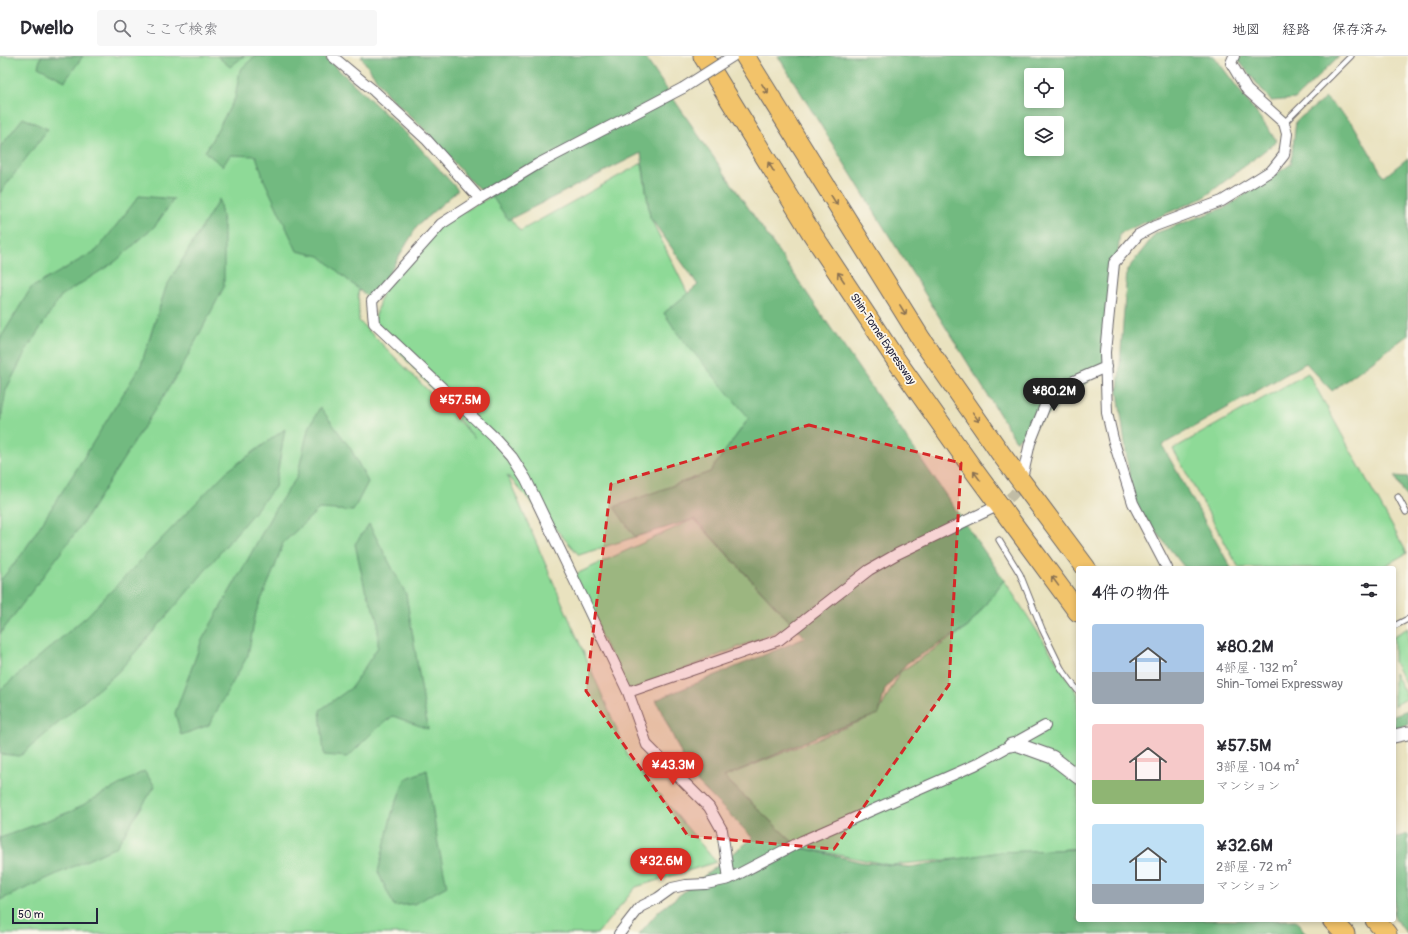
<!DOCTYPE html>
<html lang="ja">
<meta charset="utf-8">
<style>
:root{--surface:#fff;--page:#f7f7f7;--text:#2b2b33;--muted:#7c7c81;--line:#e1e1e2;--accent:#d93025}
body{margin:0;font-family:Pangolin,"Klee One",sans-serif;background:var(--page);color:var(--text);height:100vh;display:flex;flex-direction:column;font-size:15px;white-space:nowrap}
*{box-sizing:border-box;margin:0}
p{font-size:13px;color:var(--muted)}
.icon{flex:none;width:22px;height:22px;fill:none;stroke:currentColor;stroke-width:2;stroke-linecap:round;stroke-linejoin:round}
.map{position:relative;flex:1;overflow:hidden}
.details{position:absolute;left:1076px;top:510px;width:320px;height:356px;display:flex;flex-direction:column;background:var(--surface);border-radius:4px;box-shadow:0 2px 6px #0003}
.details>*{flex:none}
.controls{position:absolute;left:1024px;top:12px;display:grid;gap:8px}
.controls a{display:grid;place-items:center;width:40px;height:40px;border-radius:4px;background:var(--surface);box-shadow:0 2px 6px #0003;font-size:20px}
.scale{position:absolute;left:12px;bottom:10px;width:86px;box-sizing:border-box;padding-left:4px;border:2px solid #22223b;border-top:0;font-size:11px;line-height:14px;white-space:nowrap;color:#22223b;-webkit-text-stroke:3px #fbf7ec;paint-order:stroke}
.price{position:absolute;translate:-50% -34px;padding:0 9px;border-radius:14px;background:var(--accent);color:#fff;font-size:13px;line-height:26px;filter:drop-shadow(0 1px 2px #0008)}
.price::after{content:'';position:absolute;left:50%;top:24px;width:12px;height:9px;margin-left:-6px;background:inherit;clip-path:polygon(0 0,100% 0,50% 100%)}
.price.selected{background:#222;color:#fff}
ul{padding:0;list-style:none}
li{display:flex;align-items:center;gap:12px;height:100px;padding:0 16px}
li span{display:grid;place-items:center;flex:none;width:112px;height:80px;border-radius:4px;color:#555}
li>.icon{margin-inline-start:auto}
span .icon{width:48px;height:48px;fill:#fffc;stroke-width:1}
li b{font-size:17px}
h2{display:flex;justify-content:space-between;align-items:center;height:48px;padding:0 16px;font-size:17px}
header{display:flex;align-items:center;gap:24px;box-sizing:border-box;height:56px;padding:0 20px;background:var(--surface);border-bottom:1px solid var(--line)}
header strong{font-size:19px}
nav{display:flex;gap:22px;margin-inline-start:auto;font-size:14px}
.search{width:280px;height:36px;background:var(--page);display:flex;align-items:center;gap:10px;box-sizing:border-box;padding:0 14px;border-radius:4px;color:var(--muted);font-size:15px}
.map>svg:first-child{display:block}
.green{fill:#8eda97;stroke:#587e69}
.forest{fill:#72ba80;stroke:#4a6e5e;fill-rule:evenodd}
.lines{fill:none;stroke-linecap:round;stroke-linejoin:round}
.minor-tunnel{stroke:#c1bca5;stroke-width:10;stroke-dasharray:10 5;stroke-linecap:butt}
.service-casing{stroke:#686569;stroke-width:7}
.minor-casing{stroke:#686569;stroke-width:12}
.tertiary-casing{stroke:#686569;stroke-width:15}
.motorway-casing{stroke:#686569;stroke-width:21}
.service{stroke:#fff;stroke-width:5}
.minor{stroke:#fff;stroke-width:10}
.tertiary{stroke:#fff;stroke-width:13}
.motorway{stroke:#f2c36a;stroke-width:19}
.minor-bridge-casing{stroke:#686569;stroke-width:12;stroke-linecap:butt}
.minor-bridge{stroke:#fff;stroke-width:10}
.oneway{stroke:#8a7252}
.marked{fill:#d62828;fill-opacity:0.2;stroke:#d62828;stroke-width:3;stroke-dasharray:8 5;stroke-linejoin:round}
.labels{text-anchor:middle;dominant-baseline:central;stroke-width:3.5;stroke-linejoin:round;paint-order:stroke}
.street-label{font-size:11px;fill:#22223b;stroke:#fbf7ec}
</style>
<header>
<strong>Dwello</strong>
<div class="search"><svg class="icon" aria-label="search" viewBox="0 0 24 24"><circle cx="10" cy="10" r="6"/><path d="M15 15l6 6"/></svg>ここで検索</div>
<nav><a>地図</a><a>経路</a><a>保存済み</a></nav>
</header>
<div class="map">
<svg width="1408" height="878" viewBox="0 0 1408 878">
<rect width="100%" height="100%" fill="#fbf7ec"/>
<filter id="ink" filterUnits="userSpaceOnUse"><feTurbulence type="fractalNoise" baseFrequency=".025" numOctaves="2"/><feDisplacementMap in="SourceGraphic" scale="8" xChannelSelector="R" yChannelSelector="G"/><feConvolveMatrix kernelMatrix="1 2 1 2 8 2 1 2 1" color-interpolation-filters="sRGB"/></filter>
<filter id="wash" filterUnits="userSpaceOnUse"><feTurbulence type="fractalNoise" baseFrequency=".012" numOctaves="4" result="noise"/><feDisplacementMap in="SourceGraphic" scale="16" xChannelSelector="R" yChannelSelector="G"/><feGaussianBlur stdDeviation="0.9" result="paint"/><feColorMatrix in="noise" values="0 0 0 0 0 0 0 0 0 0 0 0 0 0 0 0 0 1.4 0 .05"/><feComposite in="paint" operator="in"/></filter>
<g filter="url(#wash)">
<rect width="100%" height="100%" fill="#e9e2bf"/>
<path class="green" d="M0,0h313l145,134 -100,87 1,44 116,117 -101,-115 9,-35 58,-64 51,-28 28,35 122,-68 8,54 38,77 -24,19 85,105 -39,54 -95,35 20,30 -56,18 -72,-80 123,285 86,102 -80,25 -39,47h-597z
M1308,317l99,180 -26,15h-142l-66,-119z
M694,463l99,106 -165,67 -56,-116z
M1004,524l74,114v154l-188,17 -92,-18 -74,-70 154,-63 22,-42 68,-45z
M1408,572v60l-14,-26v-26z
M1394,617l14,25 -14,8z"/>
<path class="forest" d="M41,0h42l-18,25 -27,-14z
M217,0h27l-14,11z
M255,0h69l89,84 45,50 -40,35 -46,76 -52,-45 -23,-5 -33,-71 -8,-24 -26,-1 -7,11 -18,-14 30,-54 5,-28z
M362,0h282l360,524 -36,47 -61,36 -22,26 -6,25 -56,20 -99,43 74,70 63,15 49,5 89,-15 79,-3v71h218l10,14h-667l20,-23 94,-73 -61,-61 -36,-77 149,-62 -110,-119 -60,18 -21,-30 96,-35 39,-54 -71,-84 -14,-21 34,-28 -48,-68 -9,-64 -133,67 -16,-24 -19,-12 -48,-54 -38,-36 -26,-37z
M778,0h436l63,85 -74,57 -83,35 -14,134 -90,74zM1031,19h26v26h-26zM1031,67h26v26h-26z
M1242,0h97l-44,43 -24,2 -33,-41z
M1326,42l27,26 31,53 24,-19v177l-76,56 -26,-28 -144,82 69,123h-46l-52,-65 -15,-111 9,-122 29,-37 70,-26 65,-43 5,-43z
M23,62l25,11 -48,64v-46z
M139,140l35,3 -19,27 -39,35 -55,35 -34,53 -21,41 -6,35v-86l31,-51 66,-38z
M219,143l5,29v59l-42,80 -100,157 -82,110v-53l22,-27 54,-84 65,-105 25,-78z
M320,351l31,42 17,33 -15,29 -34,-2 -36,34 -8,24 -19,45 -8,43 -39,70 -28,10 -6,-22 27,-73 46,-81 27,-50 22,-32 11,-47z
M285,373l-10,58 -97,116 -60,69 -98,84 -20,-2v-64l87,-74 139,-144z
M1395,420l13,1v23z
M369,468l37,70 22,135 -35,-13 -18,14 -27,27 -24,-2 -4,-45 31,-22 27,-41v-27l-13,-31 -10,-45z
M1408,654v15l-14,3v-13z
M427,714l10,69 10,47 -33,18 -20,2 -16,-34 14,-59 13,-34z
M144,715l11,15 -39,61 -116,53v-62l72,-27z
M1408,778v100h-1l-13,-17v-79z"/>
</g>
<g filter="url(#ink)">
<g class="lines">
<path class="minor-tunnel" d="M996,450c14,-7 21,-12 26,-28"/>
<defs>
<path id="service" d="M1284,67l67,-67
M1398,441l8,15
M999,484l21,34 22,55 19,39 17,23
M1394,570l14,-7"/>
<path id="minor" d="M332,0l42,35 52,48 54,60 58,-35 145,-76
M480,143l-39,25 -69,77 2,22 120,114 18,20 14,22 102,213 19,53 62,62 13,23 7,49
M1023,418l7,-31 18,-45 14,-12 44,-19
M1167,512l-34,-65 -20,-64 -6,-26 -2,-61 9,-89 24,-28 17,-9 67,-25 50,-31 12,-15 3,-21 -3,-11 -37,-33 -16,-27 3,-7
M628,636l151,-52 90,-70 28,-16 96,-46
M619,878l21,-27 18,-9 14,-10 14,-3 20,-1 23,-5 73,-38 173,-76 70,-39"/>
<path id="tertiary" d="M1394,680l14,-3
M1011,689l5,-1 36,13 26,20"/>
<path id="motorway" d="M703,0l108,176 85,128 79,112 103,140
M745,0l176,283 80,115 85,114
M1332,864l13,14
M1375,864l12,14"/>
</defs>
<use href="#service" class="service-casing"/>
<use href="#minor" class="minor-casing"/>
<use href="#tertiary" class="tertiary-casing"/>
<use href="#motorway" class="motorway-casing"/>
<use href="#service" class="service"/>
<use href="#minor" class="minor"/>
<use href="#tertiary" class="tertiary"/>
<use href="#motorway" class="motorway"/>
<defs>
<path id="minor-bridge" d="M683,32l50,-32"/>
</defs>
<use href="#minor-bridge" class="minor-bridge-casing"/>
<use href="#minor-bridge" class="minor-bridge"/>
</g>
<defs><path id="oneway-shaft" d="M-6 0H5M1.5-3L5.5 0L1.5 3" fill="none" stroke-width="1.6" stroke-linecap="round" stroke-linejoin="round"/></defs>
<g class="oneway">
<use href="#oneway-shaft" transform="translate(765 33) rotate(58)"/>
<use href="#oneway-shaft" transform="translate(771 111) rotate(-121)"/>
<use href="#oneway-shaft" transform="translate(834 144) rotate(58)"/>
<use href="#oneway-shaft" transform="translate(841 221) rotate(-124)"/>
<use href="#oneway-shaft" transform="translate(903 254) rotate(58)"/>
<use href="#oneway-shaft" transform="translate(976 361) rotate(55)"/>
<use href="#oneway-shaft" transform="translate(977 420) rotate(-126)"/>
<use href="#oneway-shaft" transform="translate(1055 525) rotate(-126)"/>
</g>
</g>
<path class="marked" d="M809,369l152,38 -12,222 -115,164 -146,-13 -102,-145 25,-207z"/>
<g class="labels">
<g class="street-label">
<text transform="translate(883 283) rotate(56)">Shin-Tomei Expressway</text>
</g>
</g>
</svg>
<div class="controls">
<a><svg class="icon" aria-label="locate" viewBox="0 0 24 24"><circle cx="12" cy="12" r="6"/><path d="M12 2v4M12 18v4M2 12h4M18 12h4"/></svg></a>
<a><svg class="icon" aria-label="layers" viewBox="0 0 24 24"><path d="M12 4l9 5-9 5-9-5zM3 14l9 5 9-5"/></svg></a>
</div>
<div class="scale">50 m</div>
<b class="price selected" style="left:1054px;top:356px">¥80.2M</b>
<b class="price" style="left:460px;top:365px">¥57.5M</b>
<b class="price" style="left:673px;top:730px">¥43.3M</b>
<b class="price" style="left:661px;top:826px">¥32.6M</b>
<section class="details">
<h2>4件の物件<svg class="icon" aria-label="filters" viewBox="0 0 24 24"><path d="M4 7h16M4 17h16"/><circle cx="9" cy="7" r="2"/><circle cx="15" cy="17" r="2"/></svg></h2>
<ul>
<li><span style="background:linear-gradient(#a9c7e8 60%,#9aa5b1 0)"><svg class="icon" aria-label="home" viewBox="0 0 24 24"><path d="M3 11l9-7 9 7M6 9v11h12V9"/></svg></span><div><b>¥80.2M</b><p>4部屋 · 132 m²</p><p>Shin-Tomei Expressway</p></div></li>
<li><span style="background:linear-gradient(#f6c9c9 70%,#8fb573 0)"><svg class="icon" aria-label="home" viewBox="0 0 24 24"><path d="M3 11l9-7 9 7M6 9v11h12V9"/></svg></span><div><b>¥57.5M</b><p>3部屋 · 104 m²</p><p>マンション</p></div></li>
<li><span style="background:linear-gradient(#bfe0f5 75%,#9aa5b1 0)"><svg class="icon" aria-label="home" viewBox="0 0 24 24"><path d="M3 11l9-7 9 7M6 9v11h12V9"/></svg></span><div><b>¥32.6M</b><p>2部屋 · 72 m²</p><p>マンション</p></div></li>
</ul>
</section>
</div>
